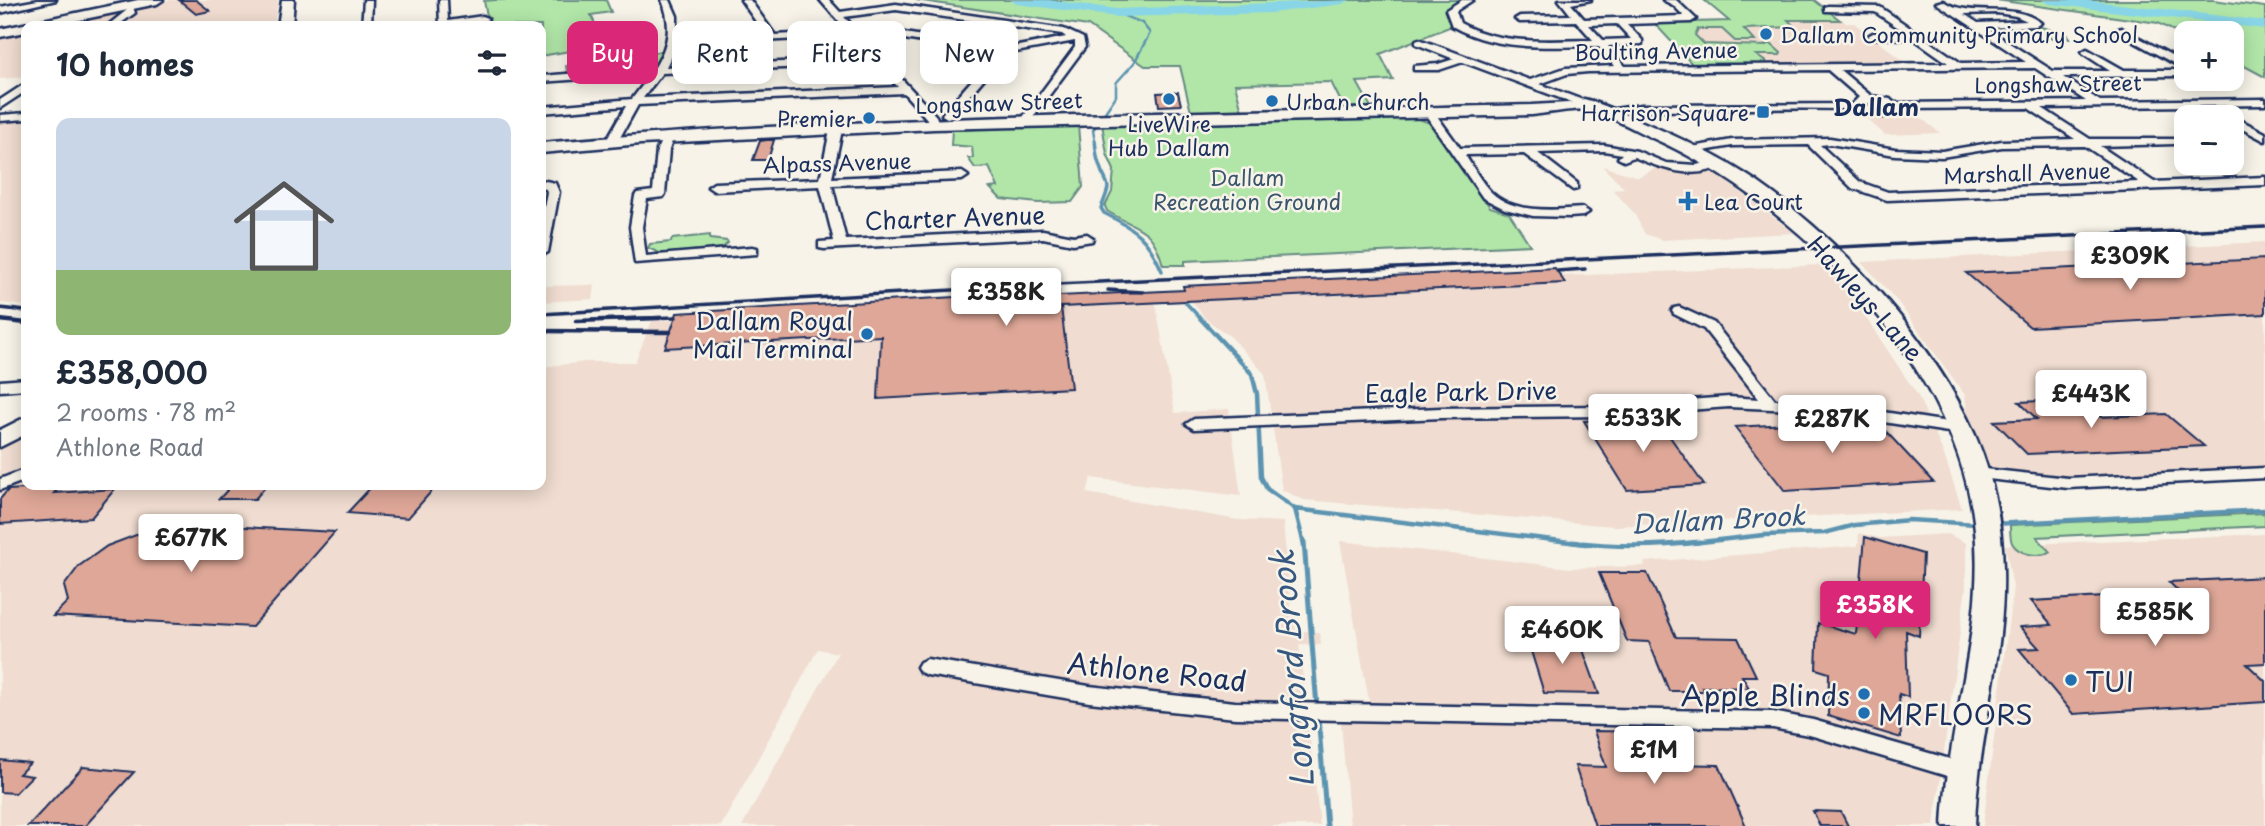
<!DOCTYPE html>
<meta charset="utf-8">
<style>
:root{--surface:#fff;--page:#f2f2f3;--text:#1f2937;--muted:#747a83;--accent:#db2777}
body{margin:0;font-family:"Playpen Sans",sans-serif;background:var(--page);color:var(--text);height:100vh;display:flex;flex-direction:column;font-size:26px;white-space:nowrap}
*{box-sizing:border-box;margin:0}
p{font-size:23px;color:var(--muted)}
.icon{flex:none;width:38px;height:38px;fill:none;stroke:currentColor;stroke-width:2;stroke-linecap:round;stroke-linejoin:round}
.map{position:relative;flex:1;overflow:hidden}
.sheet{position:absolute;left:21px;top:21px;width:525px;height:469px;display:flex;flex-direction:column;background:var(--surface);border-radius:14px;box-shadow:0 4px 18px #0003}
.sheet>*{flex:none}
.top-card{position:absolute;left:567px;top:21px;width:665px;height:63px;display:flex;gap:14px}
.buttons{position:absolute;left:2174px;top:21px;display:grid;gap:14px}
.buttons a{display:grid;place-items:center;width:70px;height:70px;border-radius:14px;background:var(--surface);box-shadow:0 4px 18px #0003;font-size:35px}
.price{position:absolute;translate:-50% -60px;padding:0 16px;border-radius:7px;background:#fff;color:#222;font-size:23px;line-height:46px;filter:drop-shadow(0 2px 4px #0008)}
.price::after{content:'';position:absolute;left:50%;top:42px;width:21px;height:16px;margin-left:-10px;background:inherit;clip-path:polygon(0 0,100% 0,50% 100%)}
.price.current{background:var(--accent);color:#fff}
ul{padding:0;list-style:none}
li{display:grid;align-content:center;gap:14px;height:371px;padding:0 35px}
li span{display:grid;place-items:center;height:217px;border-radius:14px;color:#555}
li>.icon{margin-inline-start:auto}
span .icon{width:126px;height:126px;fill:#fffc;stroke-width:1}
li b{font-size:30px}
h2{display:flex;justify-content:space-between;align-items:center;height:84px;padding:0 35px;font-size:30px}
.pill{padding:0 24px;border-radius:14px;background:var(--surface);box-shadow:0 4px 18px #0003;font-size:24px;line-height:63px}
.pill.current{background:var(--accent);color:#fff}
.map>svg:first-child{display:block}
.built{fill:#f0dcd0}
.green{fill:#b1e6a8;stroke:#668a83;stroke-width:2}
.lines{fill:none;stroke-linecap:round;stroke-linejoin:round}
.stream-far3{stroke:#5c93b0;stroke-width:2.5}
.stream-far2{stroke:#5c93b0;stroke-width:3.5}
.stream-far1{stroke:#5c93b0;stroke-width:4.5}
.stream{stroke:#5c93b0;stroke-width:5}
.river{fill:#88d5e7;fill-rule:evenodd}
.building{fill:#dea797;stroke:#1b2f5e;stroke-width:2}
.street-casing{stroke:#1b2f5e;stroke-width:5}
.secondary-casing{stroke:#1b2f5e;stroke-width:5}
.street{fill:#f7f3e8;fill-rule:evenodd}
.secondary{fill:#f7f3e8;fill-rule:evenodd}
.rail-far1{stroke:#1b2f5e;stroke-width:3.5}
.rail{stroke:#1b2f5e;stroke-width:4.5}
.poi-dot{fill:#1f6fb2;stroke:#f7f3e8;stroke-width:2.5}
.labels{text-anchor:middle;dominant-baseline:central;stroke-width:5;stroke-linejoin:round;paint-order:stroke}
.far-poi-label{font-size:21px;fill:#1b2f5e;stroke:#f7f3e8;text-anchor:start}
.far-street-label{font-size:21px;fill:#1b2f5e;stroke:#f7f3e8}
.far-park-label{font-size:21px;fill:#39546d;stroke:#f7f3e8}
.far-quarter-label{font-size:23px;font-weight:bold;fill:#1b2f5e;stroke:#f7f3e8}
.street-label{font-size:24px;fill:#1b2f5e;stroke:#f7f3e8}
.poi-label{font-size:24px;fill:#1b2f5e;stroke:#f7f3e8;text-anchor:end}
.water-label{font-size:26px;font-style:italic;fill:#365880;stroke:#f7f3e8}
.near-street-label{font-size:28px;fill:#1b2f5e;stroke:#f7f3e8}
.near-poi-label{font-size:28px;fill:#1b2f5e;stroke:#f7f3e8;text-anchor:start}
.near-water-label{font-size:32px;font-style:italic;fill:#365880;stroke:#f7f3e8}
</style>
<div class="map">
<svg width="2265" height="826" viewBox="0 0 2265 826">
<rect width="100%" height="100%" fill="#f7f3e8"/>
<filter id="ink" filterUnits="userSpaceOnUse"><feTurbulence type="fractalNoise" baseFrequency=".0143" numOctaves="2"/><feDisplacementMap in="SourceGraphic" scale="14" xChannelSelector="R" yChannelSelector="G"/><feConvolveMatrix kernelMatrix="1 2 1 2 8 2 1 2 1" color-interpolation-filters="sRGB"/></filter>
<g filter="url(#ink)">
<path class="built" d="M170,0h108l-4,26h-231z
M1704,0h110l32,23h8l54,41 -215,1 -39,-42 75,-2z
M26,30v47l-26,2v-44z
M1858,111h54l28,22 -55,2z
M26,119v187l-26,-3v-182z
M1602,166l36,11 20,-10 59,7 77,59 -132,7 -17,-6 -11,-21 -21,-23 11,-2z
M2265,242v230l-197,10 -92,-9 -11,-78 -67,-93 -36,-40z
M1823,265l25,26 70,105 25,56 19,57 -348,17 -310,-26 -22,-10 -17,-116 -34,-37 -25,-18 -21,-27z
M595,285l-2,14 -52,3v-16z
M1154,295l21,118 54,-4 12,87 -150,-18 -4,15 151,27 45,2 8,89 5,19 24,3 1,12 -22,-1 21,182h-578l96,-173 -20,-4 -97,177h-721v-378l26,-16v53h515v-118l45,-5h49l17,-41z
M1859,533l20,5 69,-4 18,9v44l-32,239h-584l-11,-126 30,1 -29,-160 230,27 75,-2 -1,-4 214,-16z
M2265,534v292h-282l30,-239 -8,-42z"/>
<path class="green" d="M495,0h111l5,12 -20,3 13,30 -63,11v-30h-52l-5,-25z
M916,0h547l-17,11 6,15 -72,28 13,26 -36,2 14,25 -27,1 -13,-26 -96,2 7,27 -51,1 -11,-46h-35l-57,-40z
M1704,0h110l26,20h-52l7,7 -51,2 11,12h-20l-13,-12h-24l-3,6 9,9 62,2 -1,-2h6l10,9 -1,2h-24l14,10h-77l-39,-42 75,-2z
M1996,0h217l52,7v70l-34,-18v-26h-45v4l-28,-14z
M2038,26l30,9 2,3h-44l-17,-11z
M662,51l-6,13 -12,6 -77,3 -1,-7z
M1407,115l23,8 60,84 19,6 21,32 -345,16v4h-22c-11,-40 -24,-34 -56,-54l-2,-5 7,-14 2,-22 -7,-16 -5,-30 108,-3 11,3 8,-4 80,-1 10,2z
M1078,125l5,62 -11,15 -34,1 -37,-4 -11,-11 8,-1 -9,-20 -14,1 -7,-10h5l-1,-11 -21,-2 1,-15z
M710,235v4l17,2 1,2 -6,5 1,3 -61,3 -14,-6 2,-4 21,-2 1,-3z
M2265,513v13l-228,11 13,15c-11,6 -31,3 -38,-9 -2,-5 -2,-12 -2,-18z"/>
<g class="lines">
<path class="stream-far3" d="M1095,142l-2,-12 23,-34v-13l18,-20 16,-30 -8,-10 -25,-10"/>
<path class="stream-far2" d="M1095,140c1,8 1,16 4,24 7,25 15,13 2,44l3,5c31,16 44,25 58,58
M1186,303l15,16"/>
<path class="stream-far1" d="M1200,318l52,56 5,20 4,83 6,12 28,20 291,35
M1295,509l9,35
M1993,524l272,-14
M1683,544l81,-9 60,-2 31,-8 54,-5 68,4"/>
<path class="stream" d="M1304,542l13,165
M1572,542c43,5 83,5 127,0
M1318,715l9,111"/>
<path class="river" d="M1010,0h39l68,9 233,-9 -7,4 -72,9 -154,4 -100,-13z
M2042,0h43l180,21v8l-216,-25z"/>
</g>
<path class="building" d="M179,0h17l14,11 -14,3z
M1178,92l3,13 -22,1 -2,-13z
M767,140h7l-6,20h-15l7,-19z
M2265,259v55l-235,13 -64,-54z
M1555,268l10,15 -504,24 10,81 -193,11 3,-63 -216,12 12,-35 382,-22v5l125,-6 -1,-4z
M2081,399l20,18 65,-3 38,32 -177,8 -33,-33 43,-2 -18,-17z
M1656,417l48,68 -77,5 -43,-69z
M1854,420l25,4 54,58 -148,9 -50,-64z
M232,485h35l-12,14h-36z
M373,485h64l-29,33 -61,-5z
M60,487l-6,6 61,-4 -24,29 -91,6v-25l8,-9z
M152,522l183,10 -83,95 -199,-11 15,-15 -4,-15 15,-20 28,-20 32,-12z
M1865,537l58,17 -4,82 -13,-5 2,66 -9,-3 2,44 -73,-22 1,-43 -13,-4 2,-46 38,11z
M1599,573h48l29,64 62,1 18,38h-14l7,12 -47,-1 2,4h-35l-20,-49 -22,-1z
M2265,577v86l-18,1 18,17v21l-192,12 -54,-65 20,-1 -19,-21 32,-2 -21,-24 149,-8 -11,-11z
M1527,638l52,1 20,55 -55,-1z
M1594,731l66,1 11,32 48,1 27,61h-151l-20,-60 31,1z
M0,760l30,3 -11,11 13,2 -17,17 -15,-1z
M83,767l51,5 -49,54h-57z
M1813,811l28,1 7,14h-28z"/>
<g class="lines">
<defs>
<path id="street" d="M38,0h18l-56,13v-6z
M364,0h8l-1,26h-9z
M439,0h8l1,21 35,-5 5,3 -5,3 -43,4z
M662,0h8l7,16v24l89,-4 -25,-36h9l25,35 72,-4 -27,-31h9l11,12 56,-8 168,25 19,9 2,9 -52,70 -2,8 -4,1 -5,-3 1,-6 52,-70v-6l-70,13 -54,63 -4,1 -5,-3 1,-2 52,-59 -121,-20 -13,1 75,81 3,8 -5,3 -4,-1 -3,-7 -23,-26 -266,12 -20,36 -6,3 -6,-3 20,-35 -85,7v-6l91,-8 19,-25 -110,8v-6l114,-9c14,-23 17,-42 7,-67zM896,10l166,24 4,3 -64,12 -128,-21 -17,2 -13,-13zM852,36l20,22 -206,9 10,-21zM877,64l21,23 -255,11 19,-25z
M1462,0h11l-17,11 4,12c39,22 89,18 133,17l-17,-19 -56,1 -5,-3 5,-3 51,-1 -12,-15h32l-20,4 13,15 100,-3 -11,-11 -10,-5h13l20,19 -5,3 -64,2 15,16v4l-34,2 17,20 323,-3 -34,-24 -44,-1 -2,-2 5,-3h33l-31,-21 -50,-1v-4l3,-1 52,1 81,56 65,-1 -90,-59 7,-2c29,19 69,-1 98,22l-5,3 -50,2 67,43h57l-26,-17 -2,-2 5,-3 37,21h62v6l-123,1 37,24 165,-2v6l-223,3 48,31h89v4l-4,1 -75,2 54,36 111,-5v8l-378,15 -35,-12 -44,-43 -76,1 -40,7 -6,-3 6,-3 40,-7 98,-2 65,11 47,2 60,-10 73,-2 -47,-31 -127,1c-11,17 -44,1 -60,0 -67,-2 -134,2 -200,2l-33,5 -5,-3 5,-3 33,-5 211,-1 7,-7 -31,-27 -240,2 -21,2 -27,10 48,18v4l-4,1 -121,-45 -24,8h-25v-4l24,-2 16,-5 -38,-15v-4l3,-1 111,41 35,-12 50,-2 -17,-20c-49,1 -103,5 -146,-20l-6,-16zM1997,13l19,3 11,5 -49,2 -14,-9zM1617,24l14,15 -28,1 -14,-15zM2035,68l51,33 -192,2 -4,-4 -19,-3 -31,-26zM1863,103l20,1 6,5 -13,1zM1830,144l65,11 47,2 60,-10 83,-1 54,36 -251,10 -28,-10 -40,-37z
M126,4h6l3,9 -18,13h-10l20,-16z
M2121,28l65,35v7l-68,-37 -2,-2z
M2231,69l6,1 1,2 -7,3z
M26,83v8l-26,17v-8z
M1424,109h8l28,39 144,-3 33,6 29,12 30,2 21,-4 6,3c-26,18 -64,4 -89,-7l-10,4 -6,-3 4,-4 -18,-3 -66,2 39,30v6l-4,1 -49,-36 -59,1c8,12 16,27 26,37 22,22 64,18 92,16l6,4 -6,4 -13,1 -37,-1 -28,-7 -22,-11 -60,-87z
M26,113v6l-26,2v-6z
M2231,115l34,18v8l-34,-18v-6h-5z
M836,127l6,3 -10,48 130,-6 6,4 -6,4 -130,5 14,55 197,-10 30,6 14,-2 6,4 -1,3 -19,3 -30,-6 -219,11 -5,-1v-6l15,-1 -14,-55 -106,5 -6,-4 6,-4 106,-4 10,-49z
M663,136l10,2 -4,12 -4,44 -2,3 -16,2 -5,28 4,29 106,-9 5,1v6l-122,9 -5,-36 5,-31 2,-3 16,-2 4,-41z
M541,180l14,3 4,9 -11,60 -7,4v-34l6,-30 -1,-3 -5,-1z
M1679,307l35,16 61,77 37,1 149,23 8,5 -8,5 -149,-23 -83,-4 -123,9 -165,2 -247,11 -8,-5 8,-5 247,-11 165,-2 123,-9 30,2 -55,-70 -30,-15 -2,-3 2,-3z
M26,379v10l-26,2v-10z
M1976,468l92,10 197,-10v10l-197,10 -98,-11 -2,-4 2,-4z
M26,469v11l-26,10v-11z
M927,659l162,27 146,16 538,10 40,8 151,43 8,3 3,6 -3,6 -8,3 -151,-45 -40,-8 -538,-10 -146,-16 -162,-27 -7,-3 -3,-5 3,-5z"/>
<path id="secondary" d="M138,0h25l-6,4 -106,22h-25v6l-26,5v-8z
M282,0h12l-2,26h-14z
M1584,99c19,5 37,14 54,21 41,17 81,36 118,61 85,59 177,159 219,254 18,41 27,88 28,133 3,87 -26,172 -28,258h-32c4,-102 44,-202 31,-305 -21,-162 -181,-322 -326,-385 -19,-9 -43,-23 -64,-26 -6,-2 -41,4 -52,5l-598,14 -293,15 -100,9v-10c329,-29 661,-30 991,-38l36,-2z
M26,417v17l-26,13v-17z"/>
</defs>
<use href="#street" class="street-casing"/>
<use href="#secondary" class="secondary-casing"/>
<use href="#street" class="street"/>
<use href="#secondary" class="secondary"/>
<path class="rail-far1" d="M1557,271l28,-2
M1108,290l35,2
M0,308l26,3
M541,314l516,-30 1208,-57
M616,319l60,-2"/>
<path class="rail" d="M0,320l26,3
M576,321l84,-3
M541,331l129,1"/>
</g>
</g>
<g class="poi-dot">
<circle cx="1766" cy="34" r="7"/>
<circle cx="1169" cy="99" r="7"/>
<circle cx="1272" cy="101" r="7"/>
<rect x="1756" y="105" width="14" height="14" rx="3.5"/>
<circle cx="869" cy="118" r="7"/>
<path d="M1684.5 190.5h7v7h7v7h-7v7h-7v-7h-7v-7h7z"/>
<circle cx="867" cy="334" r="7"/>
<circle cx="2071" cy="680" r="7"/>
<circle cx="1864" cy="694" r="7"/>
<circle cx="1864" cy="713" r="7"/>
</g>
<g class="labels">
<g class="far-poi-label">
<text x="1780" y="34">Dallam Community Primary School</text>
<text x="1286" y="101">Urban Church</text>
<text x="1749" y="112" text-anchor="end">Harrison Square</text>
<text x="855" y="118" text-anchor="end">Premier</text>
<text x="1169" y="123" text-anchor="middle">LiveWire<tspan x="1169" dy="24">Hub Dallam</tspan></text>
<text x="1704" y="201">Lea Court</text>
</g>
<g class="far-street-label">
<text transform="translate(1656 50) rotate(-1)">Boulting Avenue</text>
<text transform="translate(2058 83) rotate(-1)">Longshaw Street</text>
<text transform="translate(999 102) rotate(-2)">Longshaw Street</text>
<text transform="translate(837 162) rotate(-2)">Alpass Avenue</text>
<text transform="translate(2027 172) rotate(-2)">Marshall Avenue</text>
</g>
<g class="far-park-label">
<text x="1247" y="177">Dallam<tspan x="1247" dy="24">Recreation Ground</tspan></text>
</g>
<g class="far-quarter-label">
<text x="1876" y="106">Dallam</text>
</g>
<g class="street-label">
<text transform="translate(955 217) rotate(-2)">Charter Avenue</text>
<text transform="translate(1866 298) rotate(48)">Hawleys Lane</text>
<text transform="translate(1461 391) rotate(-1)">Eagle Park Drive</text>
</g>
<g class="poi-label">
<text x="853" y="320">Dallam Royal<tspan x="853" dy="28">Mail Terminal</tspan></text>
</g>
<g class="water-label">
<text transform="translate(1718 519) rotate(-3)">Dallam Brook</text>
</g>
<g class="near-street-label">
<text transform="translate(1157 671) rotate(6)">Athlone Road</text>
</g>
<g class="near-poi-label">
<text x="2085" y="680">TUI</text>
<text x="1850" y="694" text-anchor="end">Apple Blinds</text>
<text x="1878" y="713">MRFLOORS</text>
</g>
<g class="near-water-label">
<text transform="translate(1291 669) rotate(-95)">Longford Brook</text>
</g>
</g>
</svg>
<div class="buttons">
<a>+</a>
<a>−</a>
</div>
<b class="price" style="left:2130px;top:292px">£309K</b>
<b class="price" style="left:1006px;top:328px">£358K</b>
<b class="price" style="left:2091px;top:430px">£443K</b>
<b class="price" style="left:1643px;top:454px">£533K</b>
<b class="price" style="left:1832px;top:455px">£287K</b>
<b class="price" style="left:191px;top:574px">£677K</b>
<b class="price current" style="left:1875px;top:641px">£358K</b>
<b class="price" style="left:2155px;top:648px">£585K</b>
<b class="price" style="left:1562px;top:666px">£460K</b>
<b class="price" style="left:1654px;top:786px">£1M</b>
<div class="top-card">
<a class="pill current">Buy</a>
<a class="pill">Rent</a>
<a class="pill">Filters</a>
<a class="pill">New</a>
</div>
<section class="sheet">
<h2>10 homes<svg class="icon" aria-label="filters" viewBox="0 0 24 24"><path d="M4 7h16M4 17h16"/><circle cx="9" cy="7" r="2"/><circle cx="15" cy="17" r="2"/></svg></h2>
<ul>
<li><span style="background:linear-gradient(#c9d6e8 70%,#8fb573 0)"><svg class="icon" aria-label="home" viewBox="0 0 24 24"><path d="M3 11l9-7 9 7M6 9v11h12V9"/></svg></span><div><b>£358,000</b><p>2 rooms · 78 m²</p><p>Athlone Road</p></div></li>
</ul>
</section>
</div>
